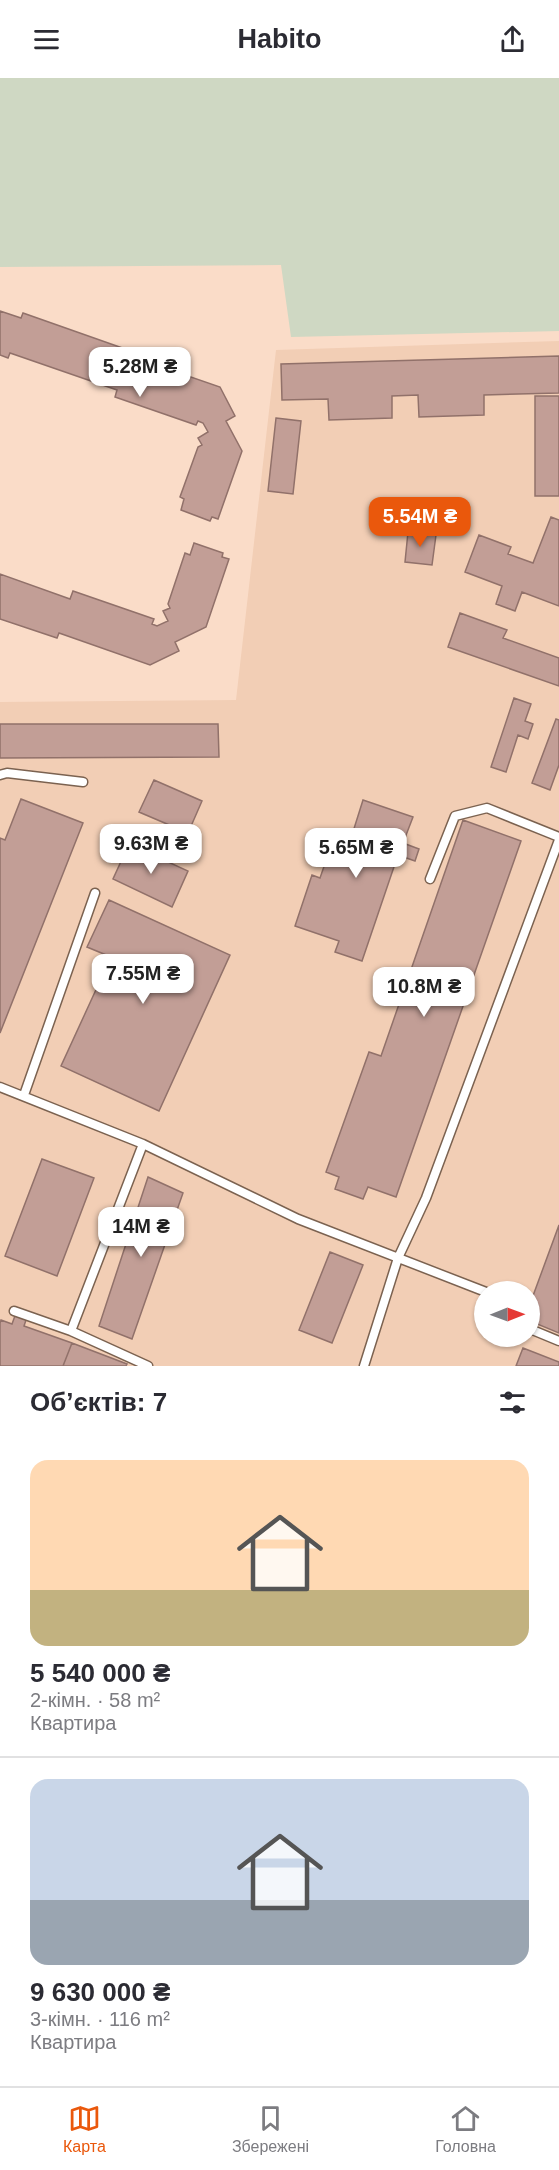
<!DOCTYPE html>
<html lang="uk">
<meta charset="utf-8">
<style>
:root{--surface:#fff;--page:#f7f7f7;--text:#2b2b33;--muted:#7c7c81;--line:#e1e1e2;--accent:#ea580c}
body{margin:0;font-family:Helvetica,sans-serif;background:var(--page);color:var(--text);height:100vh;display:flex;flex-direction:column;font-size:22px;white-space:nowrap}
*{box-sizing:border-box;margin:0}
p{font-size:20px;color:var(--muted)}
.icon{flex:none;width:33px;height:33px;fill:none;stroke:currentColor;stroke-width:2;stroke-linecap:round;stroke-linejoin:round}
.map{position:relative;height:1288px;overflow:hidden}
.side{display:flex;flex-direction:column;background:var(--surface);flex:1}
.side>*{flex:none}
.needle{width:39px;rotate:89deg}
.tools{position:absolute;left:474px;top:1203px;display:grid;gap:12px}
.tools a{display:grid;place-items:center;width:66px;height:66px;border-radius:50%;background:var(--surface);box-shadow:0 2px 4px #0004;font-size:30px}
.price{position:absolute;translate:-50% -51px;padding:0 14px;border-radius:12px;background:#fff;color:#222;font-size:20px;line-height:39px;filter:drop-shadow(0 2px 3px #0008)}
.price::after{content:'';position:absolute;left:50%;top:36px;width:18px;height:14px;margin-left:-9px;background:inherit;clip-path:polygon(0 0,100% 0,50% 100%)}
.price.current{background:var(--accent);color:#fff}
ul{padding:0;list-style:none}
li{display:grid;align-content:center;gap:12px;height:318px;padding:0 30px}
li+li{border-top:2px solid var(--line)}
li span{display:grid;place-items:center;height:186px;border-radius:18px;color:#555}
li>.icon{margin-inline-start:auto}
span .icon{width:108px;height:108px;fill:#fffc;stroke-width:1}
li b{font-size:26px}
h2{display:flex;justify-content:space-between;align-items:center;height:72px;padding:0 30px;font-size:26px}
header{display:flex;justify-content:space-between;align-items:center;height:78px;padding:0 30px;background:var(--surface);font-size:27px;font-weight:600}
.menu{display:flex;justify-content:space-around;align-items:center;height:84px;border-top:2px solid var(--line);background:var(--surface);font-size:16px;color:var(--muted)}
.menu a{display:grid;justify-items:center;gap:3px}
.menu .current{color:var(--accent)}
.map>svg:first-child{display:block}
.built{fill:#f2ceb5;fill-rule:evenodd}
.green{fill:#cfd8c3}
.building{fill:#c29e96;stroke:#91716a;stroke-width:1.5}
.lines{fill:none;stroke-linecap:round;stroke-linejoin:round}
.service-casing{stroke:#7b6250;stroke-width:11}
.service{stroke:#fff;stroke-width:8}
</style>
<header><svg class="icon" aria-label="menu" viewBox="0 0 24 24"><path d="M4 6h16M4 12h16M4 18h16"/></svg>Habito<svg class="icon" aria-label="share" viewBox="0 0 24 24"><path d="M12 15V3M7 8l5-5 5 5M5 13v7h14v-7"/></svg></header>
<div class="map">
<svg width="559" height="1288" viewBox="0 0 559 1288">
<rect width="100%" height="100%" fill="#fadcc8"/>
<path class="built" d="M559,263v1025h-559v-664l236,-2 40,-350zM484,1214h46v44h-46z"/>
<path class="green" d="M0,0h559v253l-268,6 -10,-72 -281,2z"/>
<path class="building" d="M0,233l21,7 2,-5 108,38 -1,5 90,31 15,29 -9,5 16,30 -24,68 -6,-2 -2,4 -29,-11 3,-11 -4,-2 18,-50 4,-2 -4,-7 10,-6 -5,-9 -5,-2 -2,4 -81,-28 2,-7 -107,-37 -2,5 -8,-3z
M559,278v37l-75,2v20l-65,2 -1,-22 -26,1v22l-63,2 -1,-21 -46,1 -1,-36z
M535,318h24v100h-24z
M276,340l25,3 -8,73 -25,-3z
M551,439l8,3v86l-37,-14 -7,19 -19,-7 6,-18 -37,-14 14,-37 32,12 -3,7 25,9z
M408,454l28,3 -4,30 -27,-3z
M194,465l29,10 -1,4 7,2 -23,68 -31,15 4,9 -29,14 -91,-32 -2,5 -57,-19v-45l70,25 3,-8 81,28 -2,5 5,2 11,-5 -5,-10 7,-3 -2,-4 17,-51 5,2z
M460,535l47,17 -4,8 56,20v28l-111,-39z
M514,620l17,6 -6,17 8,3 -5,15 -10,-4 -12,37 -15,-5z
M556,641l3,1v45l-9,25 -18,-7z
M0,646h218l1,33 -219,1z
M154,702l48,21 -14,32 -49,-21z
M21,721l62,24 -83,210v-195l5,2z
M363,722l50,17 -10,26 16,6 -4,12 -17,-6 -36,106 -27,-9 4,-11 -44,-15 17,-51 8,3 17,-49 15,6z
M463,742l58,21 -125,356 -28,-10 -5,12 -28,-10 4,-12 -13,-5 43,-120 12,4z
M129,766l59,27 -16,36 -59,-28z
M109,822l121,55 -71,156 -98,-45 50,-109 -24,-10z
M42,1081l52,19 -37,98 -52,-20z
M148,1099l35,16 -51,146 -33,-13z
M559,1147v108l-29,-12v-17z
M330,1174l33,13 -31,78 -33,-13z
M16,1235l11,4 -3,9 48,17 -9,23h-63v-43l1,-3 11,4z
M72,1265l55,21 -1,2h-63z
M523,1270l36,14v4h-43z"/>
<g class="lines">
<defs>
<path id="service" d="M0,697l7,-2 76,9
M430,801l25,-63 32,-8 72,29
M0,1009l143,57 155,75 188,73
M24,1017l71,-202
M14,1233l57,20 77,35
M530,1251l29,12
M71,1253l72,-187
M364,1288l34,-108 28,-60 133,-358"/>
</defs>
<use href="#service" class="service-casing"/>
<use href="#service" class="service"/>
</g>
</svg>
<div class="tools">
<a><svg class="needle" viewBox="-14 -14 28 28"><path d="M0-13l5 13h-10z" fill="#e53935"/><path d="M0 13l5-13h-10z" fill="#7c7c81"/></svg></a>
</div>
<b class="price" style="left:140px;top:320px">5.28M ₴</b>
<b class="price current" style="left:420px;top:470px">5.54M ₴</b>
<b class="price" style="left:151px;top:797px">9.63M ₴</b>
<b class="price" style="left:356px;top:801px">5.65M ₴</b>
<b class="price" style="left:143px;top:927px">7.55M ₴</b>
<b class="price" style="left:424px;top:940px">10.8M ₴</b>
<b class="price" style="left:141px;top:1180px">14M ₴</b>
</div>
<section class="side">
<h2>Об’єктів: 7<svg class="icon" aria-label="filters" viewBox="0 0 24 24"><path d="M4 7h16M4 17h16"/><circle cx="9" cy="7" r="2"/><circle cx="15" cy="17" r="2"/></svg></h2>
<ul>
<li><span style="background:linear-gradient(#ffd9b3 70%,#c2b280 0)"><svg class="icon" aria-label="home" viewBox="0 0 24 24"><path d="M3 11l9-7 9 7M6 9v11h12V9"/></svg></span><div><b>5 540 000 ₴</b><p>2-кімн. · 58 m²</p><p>Квартира</p></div></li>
<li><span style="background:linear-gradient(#c9d6e8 65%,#9aa5b1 0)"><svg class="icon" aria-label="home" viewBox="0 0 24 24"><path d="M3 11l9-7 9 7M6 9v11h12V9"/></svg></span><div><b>9 630 000 ₴</b><p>3-кімн. · 116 m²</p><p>Квартира</p></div></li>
</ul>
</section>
<nav class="menu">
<a class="current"><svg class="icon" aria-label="map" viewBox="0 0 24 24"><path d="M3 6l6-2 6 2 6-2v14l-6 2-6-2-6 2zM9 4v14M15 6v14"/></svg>Карта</a>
<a><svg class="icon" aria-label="saved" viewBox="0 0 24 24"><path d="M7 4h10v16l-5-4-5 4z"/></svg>Збережені</a>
<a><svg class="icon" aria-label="home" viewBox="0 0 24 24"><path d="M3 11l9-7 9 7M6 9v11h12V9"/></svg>Головна</a>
</nav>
